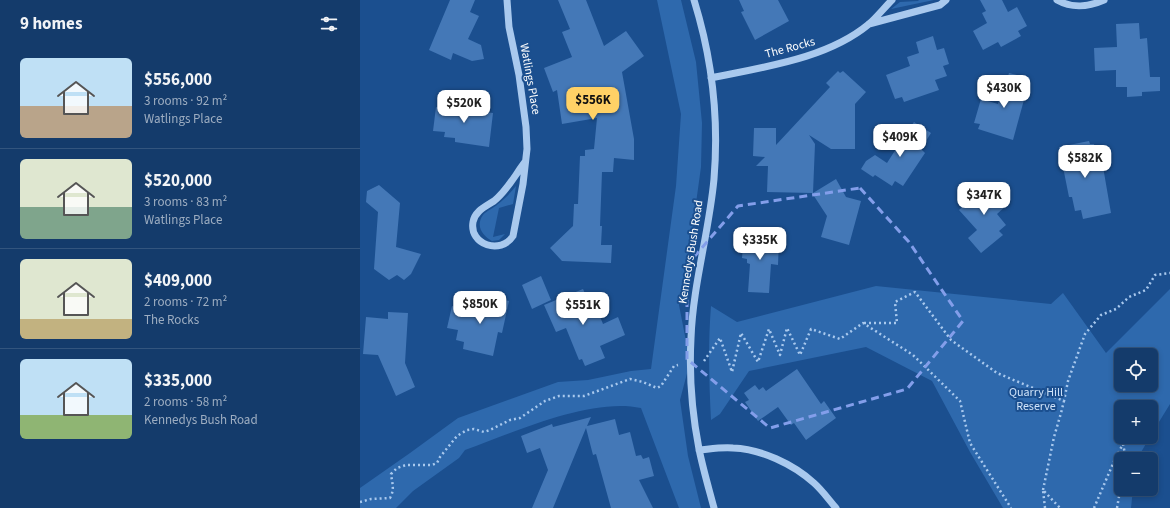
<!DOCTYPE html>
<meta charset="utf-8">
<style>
:root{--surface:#143b6b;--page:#1d4271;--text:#f1f3f6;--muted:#9dadc1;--line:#33557e;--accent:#ffd166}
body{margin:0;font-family:"Source Sans 3",sans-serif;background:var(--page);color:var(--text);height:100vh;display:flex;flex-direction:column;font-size:15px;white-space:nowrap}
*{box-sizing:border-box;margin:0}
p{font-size:13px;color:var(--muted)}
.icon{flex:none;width:22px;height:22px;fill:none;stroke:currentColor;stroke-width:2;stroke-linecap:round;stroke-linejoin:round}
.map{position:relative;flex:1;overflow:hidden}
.side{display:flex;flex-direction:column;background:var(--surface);width:360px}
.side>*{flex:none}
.buttons{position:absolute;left:754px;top:348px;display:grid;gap:8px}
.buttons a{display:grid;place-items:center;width:44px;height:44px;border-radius:6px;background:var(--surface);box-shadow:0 2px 6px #0003,0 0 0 1px var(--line);font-size:20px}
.price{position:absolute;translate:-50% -34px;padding:0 9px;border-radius:8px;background:#fff;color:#222;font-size:13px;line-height:26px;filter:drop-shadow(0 1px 2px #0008)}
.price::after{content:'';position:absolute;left:50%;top:24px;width:12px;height:9px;margin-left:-6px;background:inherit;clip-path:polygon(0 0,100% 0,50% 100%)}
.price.active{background:var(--accent);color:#111}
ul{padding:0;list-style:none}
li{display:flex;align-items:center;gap:12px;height:100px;padding:0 20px}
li+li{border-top:1px solid var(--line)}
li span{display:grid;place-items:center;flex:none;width:112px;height:80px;border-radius:6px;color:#555}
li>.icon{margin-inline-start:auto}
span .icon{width:48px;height:48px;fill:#fffc;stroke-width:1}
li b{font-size:17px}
h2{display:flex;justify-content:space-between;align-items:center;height:48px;padding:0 20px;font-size:17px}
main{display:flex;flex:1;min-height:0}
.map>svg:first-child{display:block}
.green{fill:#2e69ad;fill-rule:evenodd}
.building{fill:#4478b7}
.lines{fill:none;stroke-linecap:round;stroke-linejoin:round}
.path{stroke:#a9c9ee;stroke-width:2.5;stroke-dasharray:2 3;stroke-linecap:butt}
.minor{stroke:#a9c9ee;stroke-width:7}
.marked{fill:none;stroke:#839eea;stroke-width:3;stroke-dasharray:8 5;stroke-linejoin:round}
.labels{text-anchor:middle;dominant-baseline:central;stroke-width:4;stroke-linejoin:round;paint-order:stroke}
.street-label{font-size:12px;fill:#fff;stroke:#1b4f8f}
.park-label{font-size:12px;fill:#cfe3fa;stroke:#1b4f8f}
</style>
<main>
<section class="side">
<h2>9 homes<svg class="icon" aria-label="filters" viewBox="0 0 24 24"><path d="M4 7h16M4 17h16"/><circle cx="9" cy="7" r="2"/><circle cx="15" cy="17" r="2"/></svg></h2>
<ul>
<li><span style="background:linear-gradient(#bfe0f5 60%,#b9a48a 0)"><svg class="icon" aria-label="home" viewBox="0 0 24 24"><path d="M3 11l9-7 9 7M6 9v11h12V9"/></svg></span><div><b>$556,000</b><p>3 rooms · 92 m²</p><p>Watlings Place</p></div></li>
<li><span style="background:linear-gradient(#dfe7d0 60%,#7fa58c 0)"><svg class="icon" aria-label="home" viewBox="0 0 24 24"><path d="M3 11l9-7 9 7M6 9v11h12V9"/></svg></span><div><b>$520,000</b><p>3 rooms · 83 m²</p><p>Watlings Place</p></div></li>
<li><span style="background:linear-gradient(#dfe7d0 75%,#c2b280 0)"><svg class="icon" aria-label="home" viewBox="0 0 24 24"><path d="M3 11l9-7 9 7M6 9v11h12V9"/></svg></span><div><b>$409,000</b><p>2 rooms · 72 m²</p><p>The Rocks</p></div></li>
<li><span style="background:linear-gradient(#bfe0f5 70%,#8fb573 0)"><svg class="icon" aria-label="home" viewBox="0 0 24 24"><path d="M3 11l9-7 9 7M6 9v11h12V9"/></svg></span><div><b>$335,000</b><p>2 rooms · 58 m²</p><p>Kennedys Bush Road</p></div></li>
</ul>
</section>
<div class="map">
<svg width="810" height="508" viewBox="0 0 810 508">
<rect width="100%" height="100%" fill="#1b4f8f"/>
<path class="green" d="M297,0h24l15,62 6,61 -1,44 -9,65 -13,73 11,57 -10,38 8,56 13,52h-22l-38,-100c-51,-11 -128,25 -176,42l-6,8 -46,33 -17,17h-36v-20l50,-35 48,-35 100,-36 30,-2 43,-9 20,-2 25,-183 5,-72z
M559,0h15l-43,9 9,-7 18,-1z
M156,186l-3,18 -14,4 -6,29 12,-3 -6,6 -7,1c-9,-5 -17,-15 -9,-26 3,-4 11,-7 15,-11 7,-5 13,-12 18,-18z
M516,286l175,18 12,-11 43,60 64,-64v115l-19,31v-28h-30v30h29l-13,22h-16v30h12l-2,19h-128l-33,-56 -38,-71 -66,-34 -117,24 -29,43 -9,6c-2,-38 -3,-76 0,-114l26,16zM761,355h30v30h-30z"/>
<path class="building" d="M90,0h25l-5,12 9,4 -11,23 13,6 3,14 -12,2 -19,-8 -2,7 -22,-10z
M198,0h28l18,46 22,-15 18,25 -22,16 12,67v21l-20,-2 -1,14h-11l-2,54h2l-1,19h11l-1,18 -49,-2 -12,-13 23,-22 1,-22h4l2,-48h5v-6l9,-1 3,-31 -35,6 -5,-34 -4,2 -9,-24 28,-11 -10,-25 8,-3z
M379,0h39l11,21 -34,19 -14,-28 3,-1z
M620,0h22l6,12 9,-5 10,19 -9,5 3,5 -20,11 -3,-5 -15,8 -10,-19 14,-8 -5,-10 4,-2z
M779,23l1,16 7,-1 3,39h10v14l-18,1v4l-15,1v-10h-11v-17l-21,1 -1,-23 23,-1 -1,-23z
M573,36l4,14 7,-2 5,16 -6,2 4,10 -12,4 4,10 -35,12 -2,-5 -7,2 -9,-24 24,-9 -3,-9 12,-4 -3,-11z
M478,71l2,2 3,-2 23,21 -11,12v45h-24l-22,-14 6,9 -2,49 23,-14 10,18 15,4 -12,44 -28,-8 6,-21 -15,-23 -45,-1 1,-26h-12l9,-9 -12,-1 1,-28h22v17l54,-58 -4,-4z
M649,73l21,5 -17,62 -35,-11 2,-5 -6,-1 7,-24 17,5 4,-16h2z
M80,101l17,2 -1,5 37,5 -4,34 -34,-5v-4l-11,-1 1,-5 -12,-1 3,-24 3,1z
M554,122l17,11 -10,16 4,4 -22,33 -8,-5 -3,5 -17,-11 -2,2 -12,-8 5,-8 9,-6 12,8 16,-25 4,-2 -1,-3z
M729,141l1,3h4l4,18 4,-1 9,52 -28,6 -2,-9 -6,1 -3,-14h-3l-10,-50z
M618,182l10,12 6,-6 14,16 -11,10 9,11 -7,6 4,4 -22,18 -13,-15 9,-8 -18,-20 9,-9 -5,-6z
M19,185l21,18 -4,44 25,7 -10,20 -7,6 -7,-5 -8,5 -15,-11 4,-57 -12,-10 1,-11z
M384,233l20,1 -1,6 16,1 -1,24 -7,-1 -2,29 -21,-1 2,-28 -3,-1v-4l-5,-1z
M181,276l10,24 -19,9 -10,-24z
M223,289l12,27 4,-2 4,10 15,-7 7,18 -25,11 5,12 -20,8 -3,-7 -3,1 -13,-32 -10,4 -12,-27z
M127,296l22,5 -7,32 -4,-1 -5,24 -30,-7 1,-7 -8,-2 2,-10 -11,-2 5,-22 18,4 1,-4 13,3z
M28,312l20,1 -3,50 10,24 -19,9 -18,-41 -15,-1 3,-37 22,2z
M437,369l24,35 3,-3 12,17 -30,22 -12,-17 -3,2 -13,-18 -20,14 -13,-19 4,-2 -5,-7 11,-8 4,5 4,-3 3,4z
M231,417l-4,9 28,-7 4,16 11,-3 6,24 5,-1 2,4 6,-2 5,19 -15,4 14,28h-42l-15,-54 -3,1 -7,-27 -33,80h-21l16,-38 -8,-22 -13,5 -6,-17 31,-12 1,3z"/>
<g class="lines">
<path class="path" d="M504,323h33l-2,-21 20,-10 36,48 46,33 67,28 4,-20 17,-47 16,-19 15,-6 13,-12 17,-7 9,-15 15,-2
M344,361l16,-23 12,34 9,-39 17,29 11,-33 11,26 7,-27 13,27 11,-26 29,10 23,-16 50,32 47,46 10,42 41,65
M683,490l11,-53 7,-24 3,-12
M0,502l11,-3 19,-1c5,-9 2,-15 1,-24l6,-6 9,-3h26l5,-2 3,-6 17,-21 10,-6 7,-1 10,3 6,-2 20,-10 10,-2 25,-17 14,-5h25l46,-17 13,3 14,6 4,-2 13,-20 4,-1
M685,508l-2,-18 17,18
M734,508l21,-49 8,-15 3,15
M757,508l4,-23"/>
<path class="minor" d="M147,0l2,27 10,48 7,52 1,22 -4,35 -10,52c-12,19 -44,9 -40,-14 2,-11 12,-15 21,-21 13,-10 21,-26 31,-39
M334,0c18,58 25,119 20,179 -5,54 -21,105 -23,159 -2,37 1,75 8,111 4,20 10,40 15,59
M697,0c16,9 31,7 47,0
M509,24l71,-19 6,-5
M351,78c52,-11 116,-19 158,-54 8,-7 15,-16 23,-24
M339,450c11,-1 23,-3 34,-2 28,1 60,16 81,35 8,7 15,17 22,25"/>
</g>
<path class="marked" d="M500,188l49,54 54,79 -56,68 -137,39 -83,-69v-94l51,-59z"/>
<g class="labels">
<g class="street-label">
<text transform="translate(430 48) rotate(-15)">The Rocks</text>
<text transform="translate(170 79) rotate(80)">Watlings Place</text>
<text transform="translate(331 252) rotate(-81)">Kennedys Bush Road</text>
</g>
<g class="park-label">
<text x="676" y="392">Quarry Hill<tspan x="676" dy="14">Reserve</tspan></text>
</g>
</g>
</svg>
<div class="buttons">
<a><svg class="icon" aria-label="locate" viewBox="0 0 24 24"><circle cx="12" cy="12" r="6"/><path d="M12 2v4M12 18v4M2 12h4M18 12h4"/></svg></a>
<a>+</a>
<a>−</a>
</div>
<b class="price" style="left:644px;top:109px">$430K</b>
<b class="price active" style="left:233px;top:121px">$556K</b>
<b class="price" style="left:104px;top:124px">$520K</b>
<b class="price" style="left:540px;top:158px">$409K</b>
<b class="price" style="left:725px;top:179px">$582K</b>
<b class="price" style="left:624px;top:216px">$347K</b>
<b class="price" style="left:400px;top:261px">$335K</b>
<b class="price" style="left:120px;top:325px">$850K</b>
<b class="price" style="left:223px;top:326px">$551K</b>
</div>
</main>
